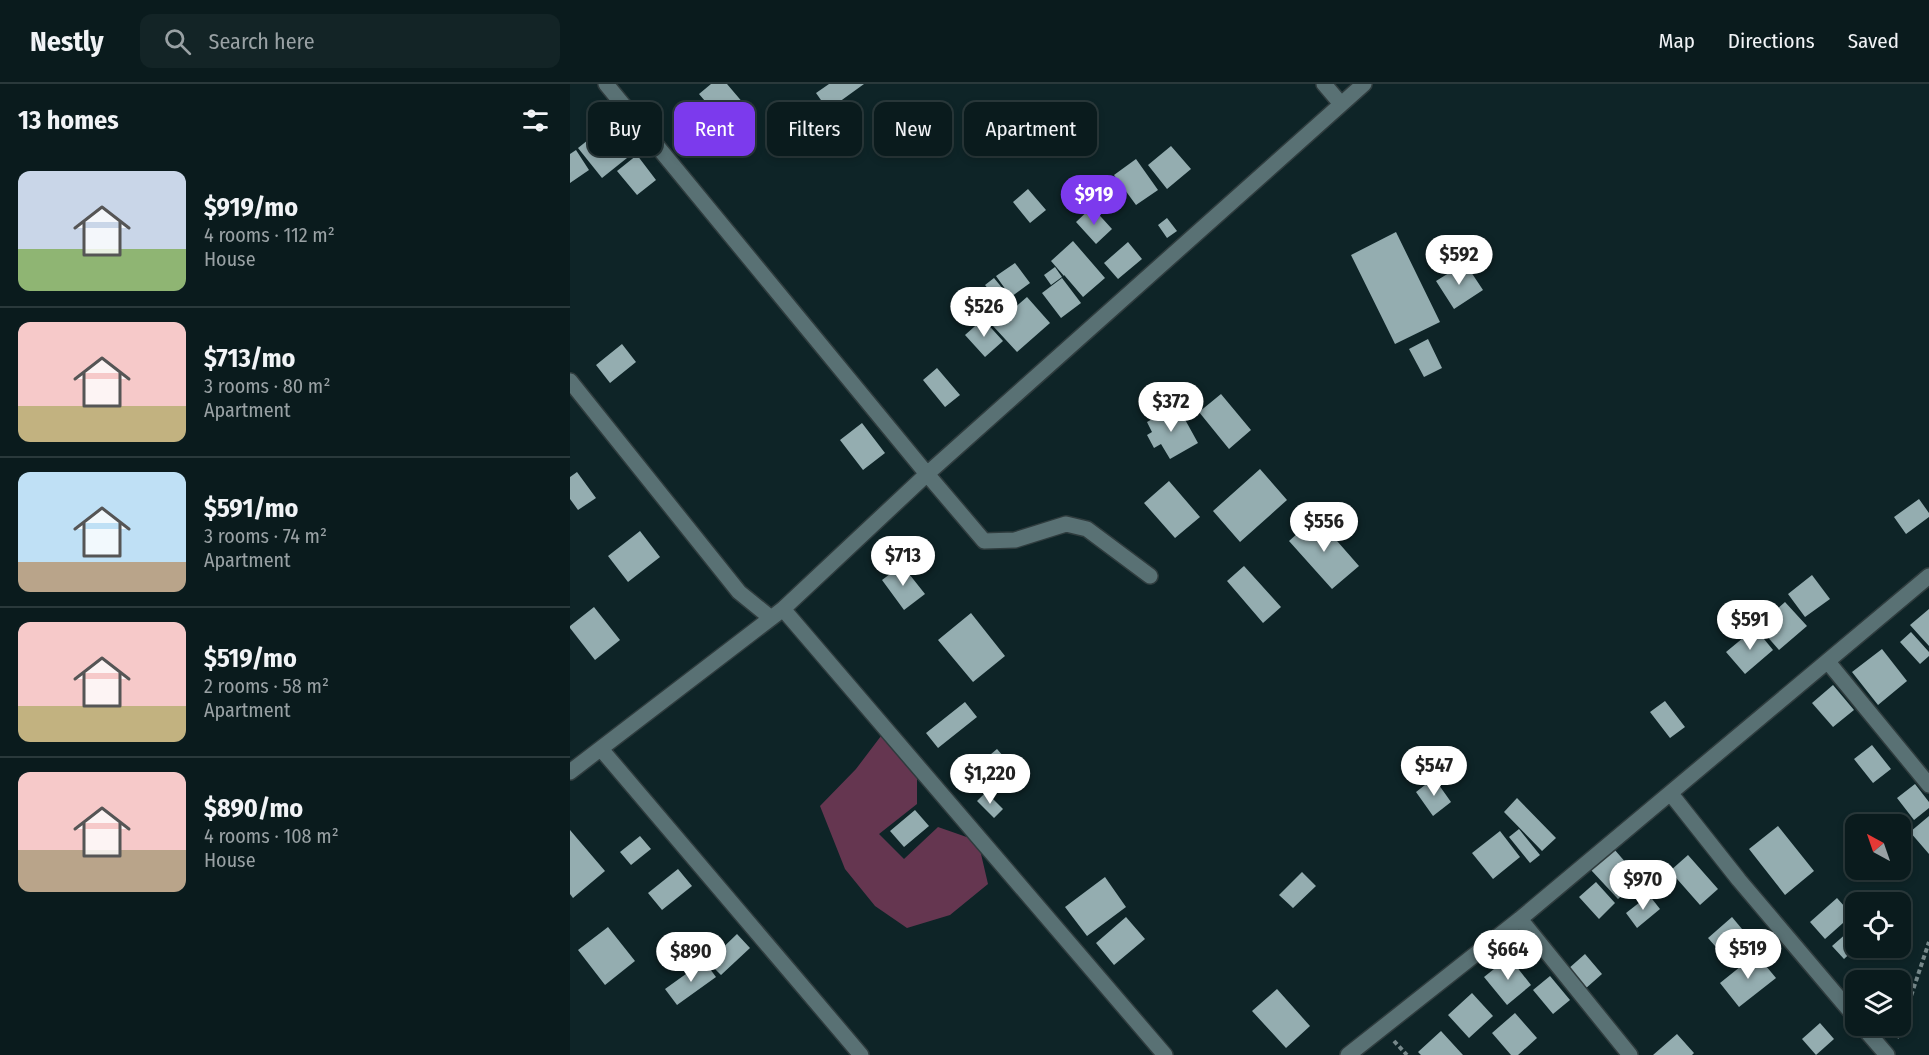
<!DOCTYPE html>
<meta charset="utf-8">
<style>
:root{--surface:#0a1b1d;--page:#132426;--text:#f1f3f6;--muted:#99a1a4;--line:#2a393b;--accent:#7c3aed}
body{margin:0;font-family:"Fira Sans Condensed",sans-serif;background:var(--page);color:var(--text);height:100vh;display:flex;flex-direction:column;font-size:22px;white-space:nowrap}
*{box-sizing:border-box;margin:0}
p{font-size:20px;color:var(--muted)}
.icon{flex:none;width:33px;height:33px;fill:none;stroke:currentColor;stroke-width:2;stroke-linecap:round;stroke-linejoin:round}
.map{position:relative;flex:1;overflow:hidden}
.sheet{display:flex;flex-direction:column;background:var(--surface);width:570px}
.sheet>*{flex:none}
.banner{position:absolute;left:18px;top:18px;width:570px;height:54px;display:flex;gap:12px}
.needle{width:39px;rotate:320deg}
.tools{position:absolute;left:1275px;top:730px;display:grid;gap:12px}
.tools a{display:grid;place-items:center;width:66px;height:66px;border-radius:12px;background:var(--surface);box-shadow:0 3px 9px #0003,0 0 0 2px var(--line);font-size:30px}
.price{position:absolute;translate:-50% -51px;padding:0 14px;border-radius:21px;background:#fff;color:#222;font-size:20px;line-height:39px;filter:drop-shadow(0 2px 3px #0008)}
.price::after{content:'';position:absolute;left:50%;top:36px;width:18px;height:14px;margin-left:-9px;background:inherit;clip-path:polygon(0 0,100% 0,50% 100%)}
.price.current{background:var(--accent);color:#fff}
ul{padding:0;list-style:none}
li{display:flex;align-items:center;gap:18px;height:150px;padding:0 18px}
li+li{border-top:2px solid var(--line)}
li span{display:grid;place-items:center;flex:none;width:168px;height:120px;border-radius:12px;color:#555}
li>.icon{margin-inline-start:auto}
span .icon{width:72px;height:72px;fill:#fffc;stroke-width:1}
li b{font-size:26px}
h2{display:flex;justify-content:space-between;align-items:center;height:72px;padding:0 18px;font-size:26px}
.chip{padding:0 21px;border-radius:12px;background:var(--surface);box-shadow:0 3px 9px #0003,0 0 0 2px var(--line);font-size:21px;line-height:54px}
.chip.current{background:var(--accent);color:#fff}
header{display:flex;align-items:center;gap:36px;box-sizing:border-box;height:84px;padding:0 30px;background:var(--surface);border-bottom:2px solid var(--line)}
header strong{font-size:28px}
nav{display:flex;gap:33px;margin-inline-start:auto;font-size:21px}
.search{width:420px;height:54px;background:var(--page);display:flex;align-items:center;gap:15px;box-sizing:border-box;padding:0 21px;border-radius:12px;color:var(--muted);font-size:22px}
main{display:flex;flex:1;min-height:0}
.map>svg:first-child{display:block}
.green{fill:#653650}
.building{fill:#94adb0}
.lines{fill:none;stroke-linecap:round;stroke-linejoin:round}
.street-casing{stroke:#2f3c3e;stroke-width:18}
.path{stroke:#76888a;stroke-width:4;stroke-dasharray:4.5 3;stroke-linecap:butt}
.street{stroke:#597174;stroke-width:15}
</style>
<header>
<strong>Nestly</strong>
<div class="search"><svg class="icon" aria-label="search" viewBox="0 0 24 24"><circle cx="10" cy="10" r="6"/><path d="M15 15l6 6"/></svg>Search here</div>
<nav><a>Map</a><a>Directions</a><a>Saved</a></nav>
</header>
<main>
<section class="sheet">
<h2>13 homes<svg class="icon" aria-label="filters" viewBox="0 0 24 24"><path d="M4 7h16M4 17h16"/><circle cx="9" cy="7" r="2"/><circle cx="15" cy="17" r="2"/></svg></h2>
<ul>
<li><span style="background:linear-gradient(#c9d6e8 65%,#8fb573 0)"><svg class="icon" aria-label="home" viewBox="0 0 24 24"><path d="M3 11l9-7 9 7M6 9v11h12V9"/></svg></span><div><b>$919/mo</b><p>4 rooms · 112 m²</p><p>House</p></div></li>
<li><span style="background:linear-gradient(#f6c9c9 70%,#c2b280 0)"><svg class="icon" aria-label="home" viewBox="0 0 24 24"><path d="M3 11l9-7 9 7M6 9v11h12V9"/></svg></span><div><b>$713/mo</b><p>3 rooms · 80 m²</p><p>Apartment</p></div></li>
<li><span style="background:linear-gradient(#bfe0f5 75%,#b9a48a 0)"><svg class="icon" aria-label="home" viewBox="0 0 24 24"><path d="M3 11l9-7 9 7M6 9v11h12V9"/></svg></span><div><b>$591/mo</b><p>3 rooms · 74 m²</p><p>Apartment</p></div></li>
<li><span style="background:linear-gradient(#f6c9c9 70%,#c2b280 0)"><svg class="icon" aria-label="home" viewBox="0 0 24 24"><path d="M3 11l9-7 9 7M6 9v11h12V9"/></svg></span><div><b>$519/mo</b><p>2 rooms · 58 m²</p><p>Apartment</p></div></li>
<li><span style="background:linear-gradient(#f6c9c9 65%,#b9a48a 0)"><svg class="icon" aria-label="home" viewBox="0 0 24 24"><path d="M3 11l9-7 9 7M6 9v11h12V9"/></svg></span><div><b>$890/mo</b><p>4 rooms · 108 m²</p><p>House</p></div></li>
</ul>
</section>
<div class="map">
<svg width="1359" height="971" viewBox="0 0 1359 971">
<rect width="100%" height="100%" fill="#0e2427"/>
<path class="green" d="M311,652l36,42v26l-38,30 25,25 34,-32 40,14 10,43 -38,31 -43,13 -32,-22 -30,-37 -25,-63 36,-37z"/>
<path class="building" d="M141,0h16l17,20 -21,18 -24,-28z
M259,0h35l-36,26 -12,-17z
M129,19l21,27 -25,20 -21,-27z
M38,40l24,30 -30,24 -24,-30z
M601,62l20,23 -24,20 -19,-24z
M6,66l13,20 -19,13v-29z
M67,71l19,25 -19,15 -20,-24z
M566,75l22,31 -22,15 -22,-30z
M458,105l18,21 -16,13 -17,-21z
M522,123l20,22 -16,15 -20,-22z
M597,134l10,13 -10,7 -9,-13z
M826,148l44,90 -45,22 -44,-89z
M503,157l32,37 -22,19 -18,-21v-1l-1,1 -13,-15z
M558,158l14,17 -24,20 -14,-16z
M445,179l15,20 -19,14 -15,-21z
M895,179l18,27 -29,19 -18,-28z
M485,183l7,10 -11,8 -7,-10z
M424,194l19,23 -9,7 -19,-23z
M492,194l19,25 -20,15 -19,-25z
M457,213l23,26 -33,29 -24,-26z
M413,235l20,22 -18,16 -20,-22z
M858,255l14,29 -18,9 -15,-28z
M52,260l14,18 -26,21 -14,-18z
M367,284l23,27 -15,12 -22,-27z
M651,310l30,36 -22,19 -30,-37z
M607,321l21,38 -28,16 -9,-15 -7,4 -7,-13 5,-3 -5,-10z
M292,339l23,30 -22,17 -23,-30z
M690,385l27,31 -47,42 -27,-31z
M7,388l19,26 -18,12 -8,-11v-22z
M599,397l31,36 -25,21 -31,-35z
M1349,415l10,14v4l-23,17 -12,-17z
M746,433l43,49 -27,23 -43,-48z
M70,447l20,26 -32,25 -20,-26z
M332,481l23,29 -21,16 -22,-30z
M674,482l37,41 -18,16 -36,-42z
M1242,491l18,24 -25,18 -17,-23z
M1215,518l22,24 -28,24 -21,-24z
M24,523l26,33 -25,20 -25,-32v-2z
M1359,525v37l-19,-21z
M401,529l34,43 -32,26 -35,-42z
M1185,544l18,22 -28,24 -19,-22z
M1341,548l18,20v4l-9,8 -20,-22z
M1312,565l25,32 -29,24 -26,-33z
M1263,601l21,25 -21,17 -21,-24z
M1095,617l20,26 -15,11 -20,-26z
M395,618l12,15 -39,31 -12,-15z
M1302,661l19,24 -18,14 -19,-24z
M427,665l21,24 -19,16 -21,-24z
M864,694l17,24 -18,14 -17,-24z
M1345,700l14,18v6l-15,12 -17,-22z
M416,708l17,17 -9,9 -17,-17z
M947,714l39,40 -14,13 -38,-39z
M345,726l14,16 -25,21 -14,-16z
M1359,732v38l-19,-22z
M1208,742l36,45 -29,24 -36,-46z
M949,745l21,26 -10,8 -21,-26z
M0,746l35,41 -32,27 -3,-4z
M930,747l20,26 -27,22 -21,-26z
M70,752l11,13 -20,16 -11,-13z
M1044,765l26,30 -22,20 -27,-29z
M1118,771l30,34 -18,16 -30,-34z
M108,785l14,17 -30,24 -14,-17z
M732,788l14,14 -23,22 -14,-13z
M535,793l21,30 -39,29 -22,-29z
M1026,798l19,21 -16,16 -20,-22z
M1079,811l11,14 -23,19 -11,-15z
M1267,814l15,17 -27,24 -15,-17z
M556,833l19,22 -31,26 -18,-22z
M1162,833l15,18 -24,20 -15,-17z
M1286,841v23l-12,11 -12,-13z
M38,843l27,34 -30,24 -27,-35z
M167,850l13,14 -29,27 -13,-13z
M1015,870l17,20 -17,15 -17,-20z
M1186,870l20,24 -37,29 -19,-24z
M939,873l22,28 -24,20 -23,-28z
M134,877l12,16 -39,28 -12,-16z
M980,892l20,24 -17,14 -20,-24z
M707,905l33,37 -24,22 -34,-37z
M902,909l21,23 -24,22 -21,-23z
M945,929l22,25 -19,17h-7l-19,-22z
M1250,939l14,16 -18,16 -14,-16z
M871,947l22,24h-42l-3,-3z
M1107,950l17,19 -2,2h-39z"/>
<g class="lines">
<defs>
<path id="street" d="M36,0l321,390 57,67 31,-1 51,-16 21,5 63,47
M754,0l17,20
M0,297l169,211 32,26
M213,525l382,446
M1258,578l101,123
M31,665l260,306
M0,688l213,-163 144,-135 437,-390
M1101,710l68,86 117,138
M950,835l110,136
M1292,942l25,29
M778,971l172,-136 409,-343"/>
</defs>
<use href="#street" class="street-casing"/>
<path class="path" d="M1327,954l32,-96
M824,957l13,14"/>
<use href="#street" class="street"/>
</g>
</svg>
<div class="tools">
<a><svg class="needle" viewBox="-14 -14 28 28"><path d="M0-13l5 13h-10z" fill="#e53935"/><path d="M0 13l5-13h-10z" fill="#99a1a4"/></svg></a>
<a><svg class="icon" aria-label="locate" viewBox="0 0 24 24"><circle cx="12" cy="12" r="6"/><path d="M12 2v4M12 18v4M2 12h4M18 12h4"/></svg></a>
<a><svg class="icon" aria-label="layers" viewBox="0 0 24 24"><path d="M12 4l9 5-9 5-9-5zM3 14l9 5 9-5"/></svg></a>
</div>
<b class="price current" style="left:524px;top:142px">$919</b>
<b class="price" style="left:889px;top:202px">$592</b>
<b class="price" style="left:414px;top:254px">$526</b>
<b class="price" style="left:601px;top:349px">$372</b>
<b class="price" style="left:754px;top:469px">$556</b>
<b class="price" style="left:333px;top:503px">$713</b>
<b class="price" style="left:1180px;top:567px">$591</b>
<b class="price" style="left:864px;top:713px">$547</b>
<b class="price" style="left:420px;top:721px">$1,220</b>
<b class="price" style="left:1073px;top:827px">$970</b>
<b class="price" style="left:1178px;top:896px">$519</b>
<b class="price" style="left:938px;top:897px">$664</b>
<b class="price" style="left:121px;top:899px">$890</b>
<div class="banner">
<a class="chip">Buy</a>
<a class="chip current">Rent</a>
<a class="chip">Filters</a>
<a class="chip">New</a>
<a class="chip">Apartment</a>
</div>
</div>
</main>
